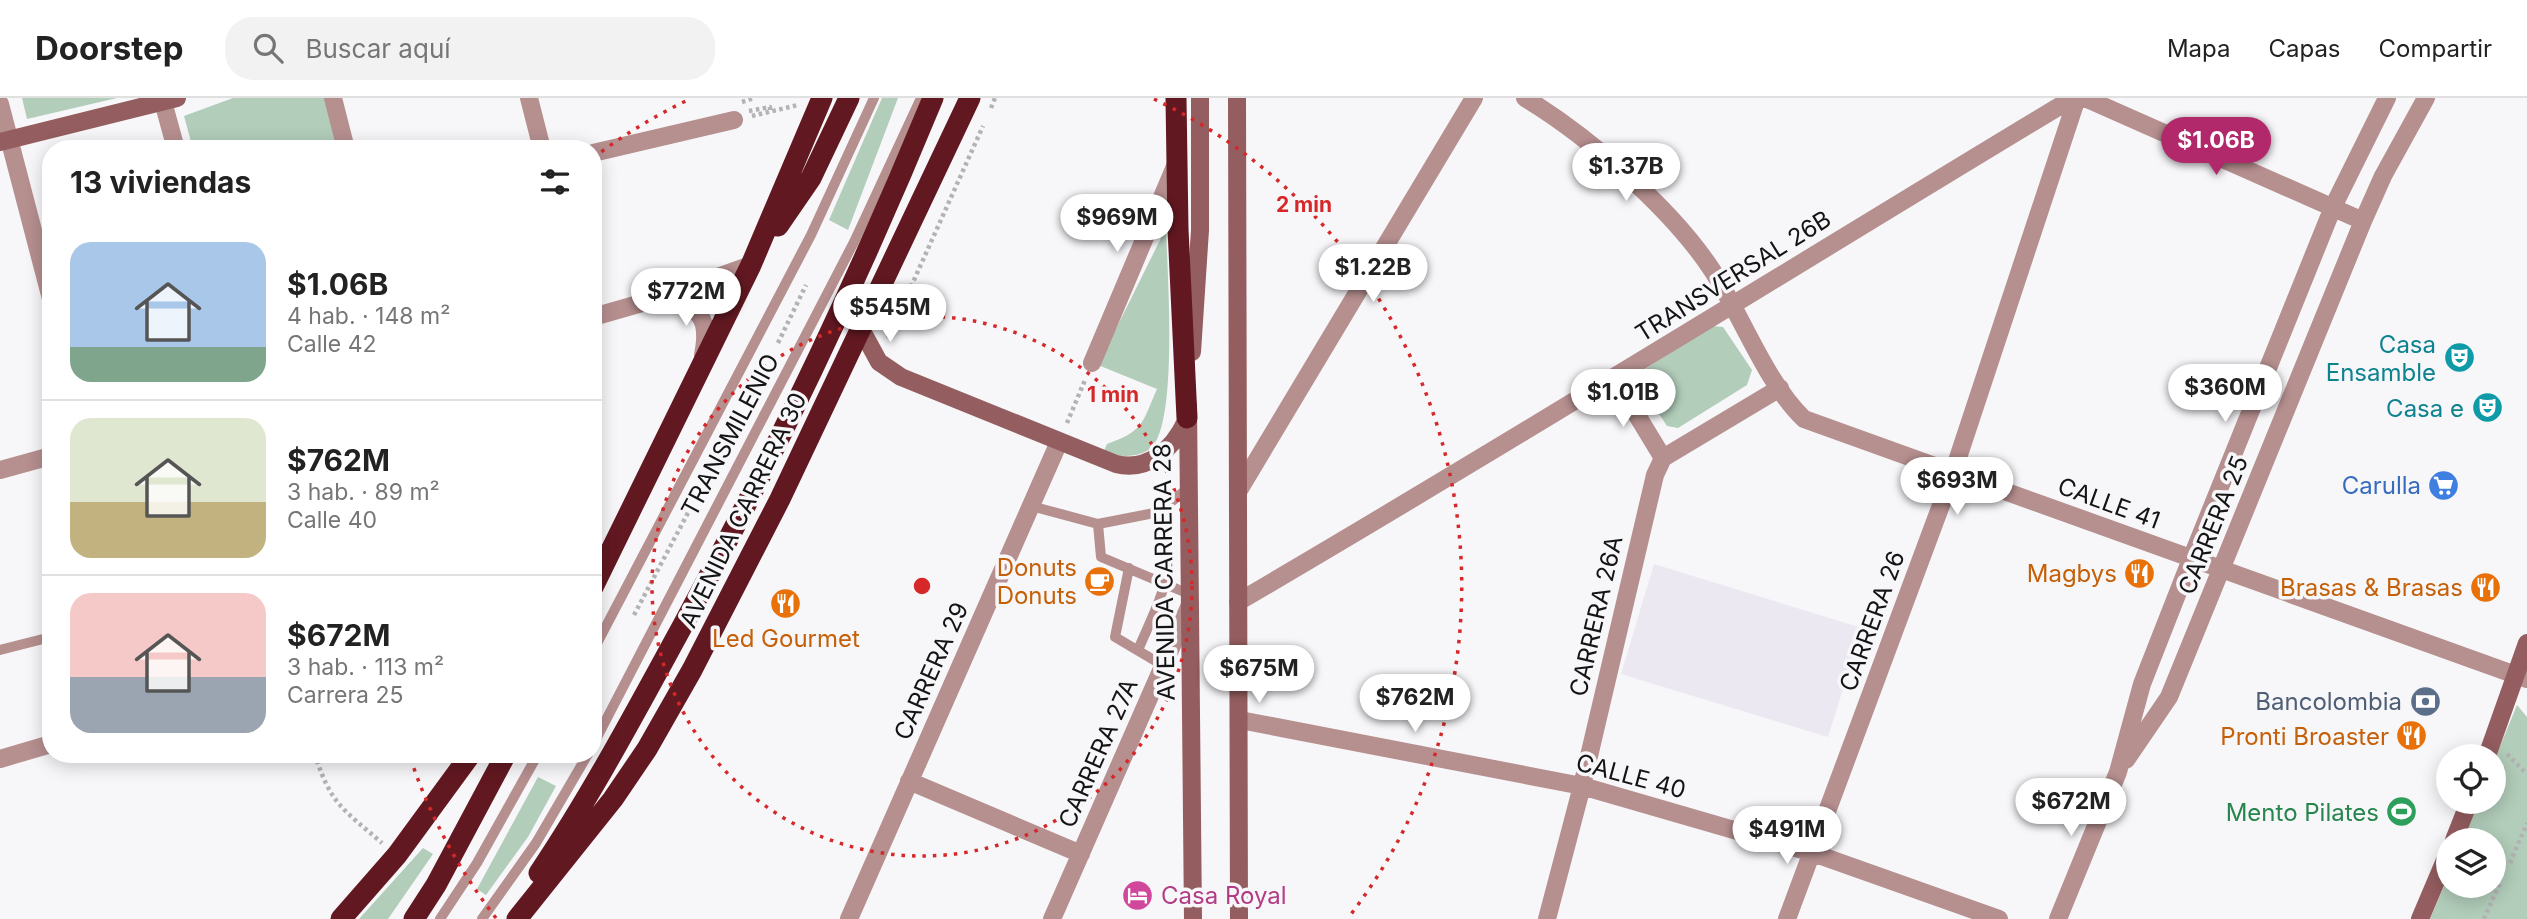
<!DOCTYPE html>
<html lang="es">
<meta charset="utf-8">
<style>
:root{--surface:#fff;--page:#f2f2f2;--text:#222;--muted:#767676;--line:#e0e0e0;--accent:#b1296a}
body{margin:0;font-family:Inter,sans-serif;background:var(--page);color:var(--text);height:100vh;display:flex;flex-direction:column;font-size:26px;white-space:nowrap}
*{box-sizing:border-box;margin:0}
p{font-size:23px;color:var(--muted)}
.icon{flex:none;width:38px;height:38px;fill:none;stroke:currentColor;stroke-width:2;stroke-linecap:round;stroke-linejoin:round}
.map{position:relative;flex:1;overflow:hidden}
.sheet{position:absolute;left:42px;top:42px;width:560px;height:623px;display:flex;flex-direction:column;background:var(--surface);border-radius:28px;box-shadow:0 4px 18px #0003}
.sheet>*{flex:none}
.fabs{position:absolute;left:2436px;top:646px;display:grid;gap:14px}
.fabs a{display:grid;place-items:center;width:70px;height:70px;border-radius:50%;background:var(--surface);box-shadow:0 4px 18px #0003;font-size:35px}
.price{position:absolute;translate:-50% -60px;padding:0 16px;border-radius:24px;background:#fff;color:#222;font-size:23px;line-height:46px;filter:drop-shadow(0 2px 4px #0008)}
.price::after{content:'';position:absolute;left:50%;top:42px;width:21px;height:16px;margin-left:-10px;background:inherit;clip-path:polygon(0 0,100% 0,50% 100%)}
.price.on{background:var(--accent);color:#fff}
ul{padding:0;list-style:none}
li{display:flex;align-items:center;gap:21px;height:175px;padding:0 28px}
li+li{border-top:2px solid var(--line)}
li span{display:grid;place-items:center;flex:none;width:196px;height:140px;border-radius:21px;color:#555}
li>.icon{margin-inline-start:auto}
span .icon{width:84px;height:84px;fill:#fffc;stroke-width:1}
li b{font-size:30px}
h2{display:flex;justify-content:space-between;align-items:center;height:84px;padding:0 28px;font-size:30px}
header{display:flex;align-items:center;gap:42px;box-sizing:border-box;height:98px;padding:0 35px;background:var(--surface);border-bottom:2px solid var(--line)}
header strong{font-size:33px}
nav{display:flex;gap:38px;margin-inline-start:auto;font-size:24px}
.search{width:490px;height:63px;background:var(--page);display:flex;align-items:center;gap:18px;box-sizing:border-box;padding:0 24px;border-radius:28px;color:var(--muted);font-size:26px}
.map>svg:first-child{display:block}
.built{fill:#ebe8f2}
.green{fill:#b2cdba}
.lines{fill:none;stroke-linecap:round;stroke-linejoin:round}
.path{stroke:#b3b2b4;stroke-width:4.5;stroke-dasharray:3.5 3.5;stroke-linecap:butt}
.lane{stroke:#b68f8f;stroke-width:10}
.street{stroke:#b68f8f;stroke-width:18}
.secondary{stroke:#945d5f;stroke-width:18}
.highway{stroke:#621821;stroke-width:21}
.ring{fill:none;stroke:#d62828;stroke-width:3.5;stroke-dasharray:3.5 7}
.labels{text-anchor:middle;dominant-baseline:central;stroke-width:7;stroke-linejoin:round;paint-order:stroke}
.street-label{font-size:24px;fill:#141415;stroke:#f7f6f9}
.culture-label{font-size:24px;fill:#0d838f;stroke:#f7f6f9;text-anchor:end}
.shop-label{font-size:24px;fill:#366cbe;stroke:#f7f6f9;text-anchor:end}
.food-label{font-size:24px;fill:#c56008;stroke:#f7f6f9;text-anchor:end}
.service-label{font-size:24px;fill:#4e5e75;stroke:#f7f6f9;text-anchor:end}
.leisure-label{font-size:24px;fill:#27864d;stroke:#f7f6f9;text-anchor:end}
.hotel-label{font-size:24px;fill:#b23c85;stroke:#f7f6f9;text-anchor:start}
.centre{fill:#d62828;stroke:#f7f6f9;stroke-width:3.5}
.ring-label{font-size:21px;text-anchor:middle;font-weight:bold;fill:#d62828;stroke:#f7f6f9;stroke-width:7;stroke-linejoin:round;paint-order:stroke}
</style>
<header>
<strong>Doorstep</strong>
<div class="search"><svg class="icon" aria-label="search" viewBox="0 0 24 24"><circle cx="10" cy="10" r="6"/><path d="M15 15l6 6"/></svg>Buscar aquí</div>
<nav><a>Mapa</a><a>Capas</a><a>Compartir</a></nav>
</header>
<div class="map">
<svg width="2527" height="821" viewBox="0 0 2527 821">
<rect width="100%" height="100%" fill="#f7f6f9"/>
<path class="built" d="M1654,466l208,64 -34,109 -207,-63z"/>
<path class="green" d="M22,0h95l-90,21z
M233,0h95l12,51h-147l-9,-33z
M882,0h16l-50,132 -19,-10z
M1166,130c1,40 13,198 -16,221 -15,10 -31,7 -47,4l4,-9c37,-13 35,-21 50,-55l-59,-24z
M1712,228l11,1 29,43 -5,15 -69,43 -11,-2 -29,-44 4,-11z
M2517,607l10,12v202h-97l18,-42v9h46v-46h-31l15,-38h16v-41z
M538,679l18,9 -28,51 -42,58 -9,-6z
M423,750l10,6 -45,65h-29z"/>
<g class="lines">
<path class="path" d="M742,4l12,-4
M991,10l4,-10
M749,13l21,-4v4
M752,18l46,-11
M888,240l95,-212
M778,245l28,-58
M1067,325l18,-43
M634,517l56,-106
M315,656c15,50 29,56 67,89
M2507,656l20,20
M2510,765l17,-40
M2484,821l16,-36"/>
<path class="lane" d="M1188,390l-29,24 -61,12 3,33 88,37
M1031,408l67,18
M1129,470l-14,69 49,29
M0,552l51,-13
M1138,552c23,-54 41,-79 21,-138
M593,553l218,-416 63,-137
M593,647l261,-503 67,-144
M440,821l37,-56 61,-109
M482,821l54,-76 52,-89"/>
<path class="street" d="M162,0l14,51
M333,0l13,51
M529,0l13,51
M1525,0c63,38 146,110 187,172 29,44 54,113 92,149l723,260
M2085,0l278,123
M0,6l51,195
M593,55l141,-33
M659,202c39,6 52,14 44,55
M593,219l63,-18 95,-34
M1092,265l84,-199
M1615,281l48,79
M0,372l51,-14
M1239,392l235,-392
M1238,504c281,-164 556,-336 835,-504
M1240,622l342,66 231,67 186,66
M0,661l51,-15
M2126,662l43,-63 194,-476 20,-45 43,-78
M909,683l172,73
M849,821l210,-477
M1052,821l137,-312
M1547,821l35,-133 73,-311 8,-17 117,-70
M1787,821l166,-446 124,-375
M2058,821l60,-147 24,-88 49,-125 142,-352 54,-109"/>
<path class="secondary" d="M1237,0l2,821
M0,44l177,-44
M861,231l18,33 22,15 215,87c32,8 57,-15 70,-43
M1192,254l8,-122v-132
M1188,307l5,514
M2487,658l40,-113
M2454,742l15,-38
M2420,821l28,-66"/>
<path class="highway" d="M1176,0l2,131 9,189
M778,128l33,-48 38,-80
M593,489l158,-322 71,-167
M539,775c53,-79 98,-164 144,-248 92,-171 176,-347 250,-527
M341,821l56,-64 74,-101
M414,821l22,-34 70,-131
M517,821l96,-120 34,-50 45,-79 88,-171 190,-401"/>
</g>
<g class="ring">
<circle cx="922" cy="488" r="270"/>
<path d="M496 820A540 540 0 0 1 410 659M593 60A540 540 0 0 1 690 1M1154 1A540 540 0 0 1 1348 820"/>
</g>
<defs>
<symbol id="theatre-disc" viewBox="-11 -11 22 22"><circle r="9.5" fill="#0f9aa8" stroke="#f7f6f9"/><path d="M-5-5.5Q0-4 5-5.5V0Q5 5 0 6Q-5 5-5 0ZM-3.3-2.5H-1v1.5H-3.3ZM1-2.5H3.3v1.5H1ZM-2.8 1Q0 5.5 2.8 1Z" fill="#fff"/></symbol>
<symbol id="supermarket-disc" viewBox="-11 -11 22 22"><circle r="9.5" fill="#3f7fe0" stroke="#f7f6f9"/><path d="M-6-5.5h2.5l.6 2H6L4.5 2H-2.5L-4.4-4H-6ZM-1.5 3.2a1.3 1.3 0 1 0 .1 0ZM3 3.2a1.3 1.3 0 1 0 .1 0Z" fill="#fff"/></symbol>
<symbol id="restaurant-disc" viewBox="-11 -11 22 22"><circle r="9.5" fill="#e8710a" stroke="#f7f6f9"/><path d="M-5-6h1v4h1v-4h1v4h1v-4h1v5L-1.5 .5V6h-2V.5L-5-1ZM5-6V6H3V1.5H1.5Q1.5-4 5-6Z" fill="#fff"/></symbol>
<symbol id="cafe-disc" viewBox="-11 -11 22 22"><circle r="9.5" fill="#e8710a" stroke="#f7f6f9"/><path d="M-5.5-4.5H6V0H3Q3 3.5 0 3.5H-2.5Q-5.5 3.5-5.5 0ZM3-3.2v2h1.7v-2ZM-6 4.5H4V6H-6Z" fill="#fff"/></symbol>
<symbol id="bank-disc" viewBox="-11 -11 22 22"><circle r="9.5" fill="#5c6f8a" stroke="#f7f6f9"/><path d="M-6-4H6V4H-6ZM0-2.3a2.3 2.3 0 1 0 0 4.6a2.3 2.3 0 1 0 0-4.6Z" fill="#fff"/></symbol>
<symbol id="stadium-disc" viewBox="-11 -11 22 22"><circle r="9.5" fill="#2e9e5b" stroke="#f7f6f9"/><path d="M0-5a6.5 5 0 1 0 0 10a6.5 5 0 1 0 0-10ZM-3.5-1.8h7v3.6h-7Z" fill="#fff"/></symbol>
<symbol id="hotel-disc" viewBox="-11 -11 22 22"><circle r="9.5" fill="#d1479c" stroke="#f7f6f9"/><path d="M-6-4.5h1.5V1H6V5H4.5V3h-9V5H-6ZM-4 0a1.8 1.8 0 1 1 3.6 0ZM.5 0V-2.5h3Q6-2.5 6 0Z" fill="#fff"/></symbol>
</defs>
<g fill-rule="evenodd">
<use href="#theatre-disc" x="2442" y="242" width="35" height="35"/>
<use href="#theatre-disc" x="2470" y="292" width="35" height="35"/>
<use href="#supermarket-disc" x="2426" y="370" width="35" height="35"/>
<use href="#restaurant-disc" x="2122" y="458" width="35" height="35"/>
<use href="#cafe-disc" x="1082" y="466" width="35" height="35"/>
<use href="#restaurant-disc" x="2468" y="472" width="35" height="35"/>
<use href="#restaurant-disc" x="768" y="488" width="35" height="35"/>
<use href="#bank-disc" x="2408" y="586" width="35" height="35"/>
<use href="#restaurant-disc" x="2394" y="620" width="35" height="35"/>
<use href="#stadium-disc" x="2384" y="696" width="35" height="35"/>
<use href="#hotel-disc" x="1120" y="780" width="35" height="35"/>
</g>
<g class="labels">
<g class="street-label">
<text transform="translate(1733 178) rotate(-32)">TRANSVERSAL 26B</text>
<text transform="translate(730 337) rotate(-62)">TRANSMILENIO</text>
<text transform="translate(2109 405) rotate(20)">CALLE 41</text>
<text transform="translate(743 412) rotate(-64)">AVENIDA CARRERA 30</text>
<text transform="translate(2213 427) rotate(-68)">CARRERA 25</text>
<text transform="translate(1164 474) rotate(-91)">AVENIDA CARRERA 28</text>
<text transform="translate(1596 518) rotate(-77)">CARRERA 26A</text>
<text transform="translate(1872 523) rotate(-70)">CARRERA 26</text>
<text transform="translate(931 573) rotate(-66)">CARRERA 29</text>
<text transform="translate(1098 655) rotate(-66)">CARRERA 27A</text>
<text transform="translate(1631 678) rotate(15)">CALLE 40</text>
</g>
<g class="culture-label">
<text x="2436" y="246">Casa<tspan x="2436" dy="28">Ensamble</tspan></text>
<text x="2464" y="310">Casa e</text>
</g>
<g class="shop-label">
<text x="2421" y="387">Carulla</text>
</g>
<g class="food-label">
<text x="1077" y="469">Donuts<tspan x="1077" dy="28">Donuts</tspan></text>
<text x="2117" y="475">Magbys</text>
<text x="2463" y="489">Brasas &amp; Brasas</text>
<text x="786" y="540" text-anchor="middle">Led Gourmet</text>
<text x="2389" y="638">Pronti Broaster</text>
</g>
<g class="service-label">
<text x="2402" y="603">Bancolombia</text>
</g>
<g class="leisure-label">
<text x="2379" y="714">Mento Pilates</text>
</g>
<g class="hotel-label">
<text x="1161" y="797">Casa Royal</text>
</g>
</g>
<circle cx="922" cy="488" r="10" class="centre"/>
<g class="ring-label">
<text x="1304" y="114">2 min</text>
<text x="1113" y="304">1 min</text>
</g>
</svg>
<div class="fabs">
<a><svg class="icon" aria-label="locate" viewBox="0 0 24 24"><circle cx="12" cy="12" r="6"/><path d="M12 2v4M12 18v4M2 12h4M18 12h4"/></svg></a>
<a><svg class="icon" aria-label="layers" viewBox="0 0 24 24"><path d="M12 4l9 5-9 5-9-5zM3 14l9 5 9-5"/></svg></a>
</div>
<b class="price on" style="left:2216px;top:79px">$1.06B</b>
<b class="price" style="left:1626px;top:105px">$1.37B</b>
<b class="price" style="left:1117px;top:156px">$969M</b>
<b class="price" style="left:1373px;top:206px">$1.22B</b>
<b class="price" style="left:686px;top:230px">$772M</b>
<b class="price" style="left:890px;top:246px">$545M</b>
<b class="price" style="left:2225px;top:326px">$360M</b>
<b class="price" style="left:1623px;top:331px">$1.01B</b>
<b class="price" style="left:1957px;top:419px">$693M</b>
<b class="price" style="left:1259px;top:607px">$675M</b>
<b class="price" style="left:1415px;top:636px">$762M</b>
<b class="price" style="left:2071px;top:740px">$672M</b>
<b class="price" style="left:1787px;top:768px">$491M</b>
<section class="sheet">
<h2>13 viviendas<svg class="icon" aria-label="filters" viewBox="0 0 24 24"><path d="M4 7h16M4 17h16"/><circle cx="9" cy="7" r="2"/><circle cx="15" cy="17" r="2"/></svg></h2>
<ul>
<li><span style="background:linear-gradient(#a9c7e8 75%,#7fa58c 0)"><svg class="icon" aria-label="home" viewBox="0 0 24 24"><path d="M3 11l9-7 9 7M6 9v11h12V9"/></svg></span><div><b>$1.06B</b><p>4 hab. · 148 m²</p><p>Calle 42</p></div></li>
<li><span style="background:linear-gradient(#dfe7d0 60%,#c2b280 0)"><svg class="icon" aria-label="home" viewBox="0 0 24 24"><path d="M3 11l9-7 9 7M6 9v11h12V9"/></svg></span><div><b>$762M</b><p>3 hab. · 89 m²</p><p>Calle 40</p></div></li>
<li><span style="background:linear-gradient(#f6c9c9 60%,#9aa5b1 0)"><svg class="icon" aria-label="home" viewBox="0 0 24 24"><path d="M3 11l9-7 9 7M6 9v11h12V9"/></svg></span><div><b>$672M</b><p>3 hab. · 113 m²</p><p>Carrera 25</p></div></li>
</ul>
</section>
</div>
